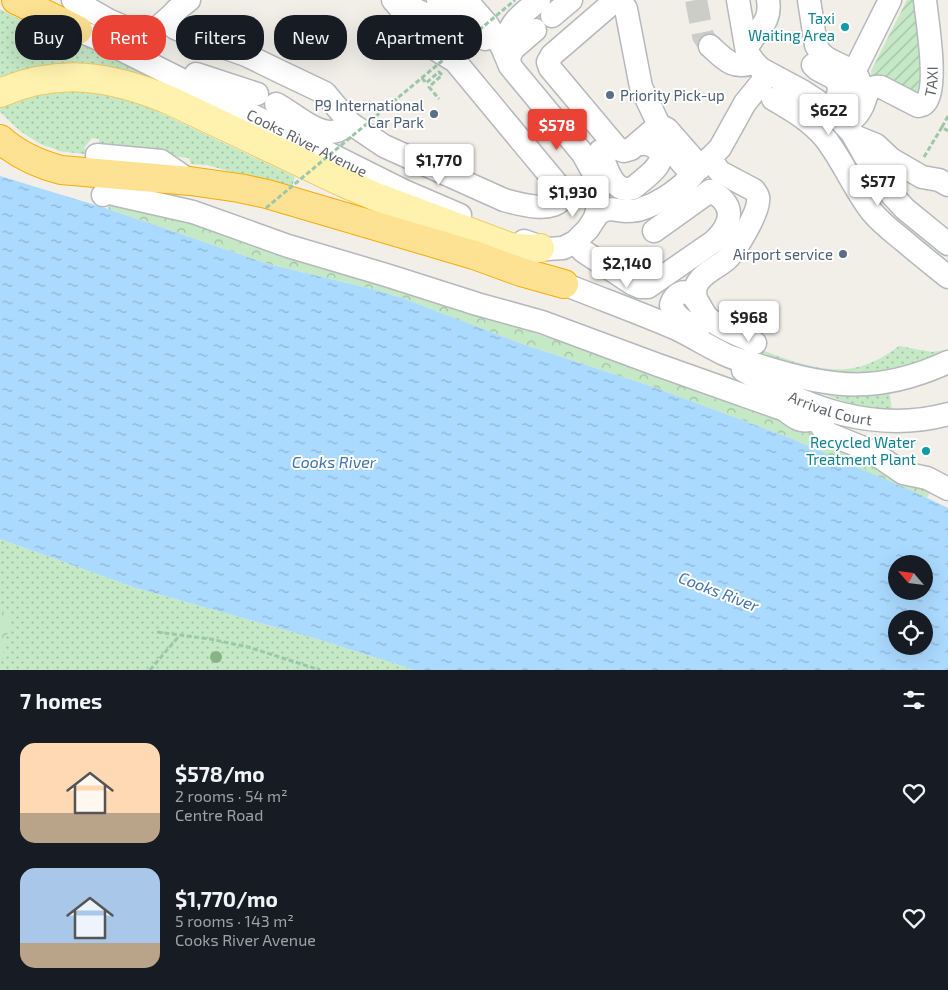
<!DOCTYPE html>
<meta charset="utf-8">
<style>
:root{--surface:#171b24;--page:#242831;--text:#f1f3f6;--muted:#9ea1a6;--accent:#ea4335}
body{margin:0;font-family:"Exo 2",sans-serif;background:var(--page);color:var(--text);height:100vh;display:flex;flex-direction:column;font-size:19px;white-space:nowrap}
*{box-sizing:border-box;margin:0}
p{font-size:16px;color:var(--muted)}
.icon{flex:none;width:28px;height:28px;fill:none;stroke:currentColor;stroke-width:2;stroke-linecap:round;stroke-linejoin:round}
.map{position:relative;height:670px;overflow:hidden}
.panel{display:flex;flex-direction:column;background:var(--surface);flex:1}
.panel>*{flex:none}
.hud{position:absolute;left:15px;top:15px;width:500px;height:45px;display:flex;gap:10px}
.needle{width:32px;rotate:298deg}
.buttons{position:absolute;left:888px;top:555px;display:grid;gap:10px}
.buttons a{display:grid;place-items:center;width:45px;height:45px;border-radius:50%;background:var(--surface);box-shadow:0 5px 20px #0002;font-size:25px}
.price{position:absolute;translate:-50% -42px;padding:0 11px;border-radius:5px;background:#fff;color:#222;font-size:16px;line-height:32px;filter:drop-shadow(0 1px 2px #0008)}
.price::after{content:'';position:absolute;left:50%;top:30px;width:15px;height:11px;margin-left:-8px;background:inherit;clip-path:polygon(0 0,100% 0,50% 100%)}
.price.on{background:var(--accent);color:#fff}
ul{padding:0;list-style:none}
li{display:flex;align-items:center;gap:15px;height:125px;padding:0 20px}
li span{display:grid;place-items:center;flex:none;width:140px;height:100px;border-radius:15px;color:#555}
li>.icon{margin-inline-start:auto}
span .icon{width:60px;height:60px;fill:#fffc;stroke-width:1}
li b{font-size:21px}
h2{display:flex;justify-content:space-between;align-items:center;height:60px;padding:0 20px;font-size:21px}
.pill{padding:0 18px;border-radius:20px;background:var(--surface);box-shadow:0 5px 20px #0002;font-size:18px;line-height:45px}
.pill.on{background:var(--accent);color:#fff}
.map>svg:first-child{display:block}
.grass{fill:url(#grass-dots)}
.forest{fill:url(#forest-crowns)}
.garden{fill:url(#garden-furrows)}
.water{fill:url(#water-ripples);fill-rule:evenodd}
.lines{fill:none;stroke-linecap:round;stroke-linejoin:round}
.minor-tunnel{stroke:#ccccc8;stroke-width:22;stroke-dasharray:22 11;stroke-linecap:butt}
.minor-casing{stroke:#b5b8bc;stroke-width:25}
.major-casing{stroke:#f2c960;stroke-width:30}
.highway-casing{stroke:#f9ab00;stroke-width:30}
.path{stroke:#9cc7a9;stroke-width:3;stroke-dasharray:5 2.5;stroke-linecap:butt}
.minor{stroke:#fff;stroke-width:22}
.major{stroke:#fff2af;stroke-width:28}
.highway{stroke:#fde293;stroke-width:28}
.path-bridge{stroke:#9cc7a9;stroke-width:3;stroke-dasharray:5 2.5;stroke-linecap:butt}
.tree{fill:#89b387}
.culture-dot{fill:#0f9aa8;stroke:#fff;stroke-width:2}
.service-dot{fill:#5c6f8a;stroke:#fff;stroke-width:2}
.labels{text-anchor:middle;dominant-baseline:central;stroke-width:4;stroke-linejoin:round;paint-order:stroke}
.culture-label{font-size:15px;fill:#0d838f;stroke:#fff;text-anchor:end}
.street-label{font-size:15px;fill:#5f6368;stroke:#fff}
.service-label{font-size:15px;fill:#4e5e75;stroke:#fff;text-anchor:end}
.water-label{font-size:16px;font-style:italic;fill:#4174aa;stroke:#fff}
</style>
<div class="map">
<svg width="948" height="670" viewBox="0 0 948 670">
<defs>
<pattern id="grass-dots" width="8" height="8" patternUnits="userSpaceOnUse" patternTransform="scale(1.25)"><rect width="8" height="8" fill="#c5e8c5"/><path d="M2 2h.1M6 6h.1" fill="none" stroke="#a3c0a4" stroke-width="1.8" stroke-linecap="round"/></pattern>
<pattern id="forest-crowns" width="20" height="18" patternUnits="userSpaceOnUse" patternTransform="scale(1.25)"><rect width="20" height="18" fill="#c5e8c5"/><path d="M2 6a3 3 0 1 1 6 0M12 15a3 3 0 1 1 6 0" fill="none" stroke="#a3c0a4"/></pattern>
<pattern id="garden-furrows" width="10" height="10" patternUnits="userSpaceOnUse" patternTransform="scale(1.25)"><rect width="10" height="10" fill="#c5e8c5"/><path d="M-1 1l2-2M0 10L10 0M9 11l2-2" fill="none" stroke="#a3c0a4"/></pattern>
<pattern id="water-ripples" width="26" height="14" patternUnits="userSpaceOnUse" patternTransform="scale(1.25)"><rect width="26" height="14" fill="#aadaff"/><path d="M2 4q2-2 4 0t4 0M15 11q2-2 4 0t4 0" fill="none" stroke="#8eb4d2"/></pattern>
</defs>
<rect width="100%" height="100%" fill="#f1efe8"/>
<path class="grass" d="M0,9l19,10 4,-8 147,74 -86,-20h-43l-38,13 -3,2z
M61,84l66,13 168,80 -4,12 -84,-24 -16,-1 -2,-6 -90,-10v-9l-7,-1 -8,10 7,7 -32,-4 -6,-3 -11,-3 -22,-14 -20,-19v-4c20,-9 41,-15 61,-24z
M737,339c34,15 84,38 121,28 16,-4 29,-12 41,-21l33,6 13,-2v1l-32,14 -47,10 -59,-3 -59,-22z
M805,386l84,5 3,18 -28,-1 -44,-15z
M0,539l136,49 181,51 98,31h-415z"/>
<path class="forest" d="M111,197l305,90 127,49 146,45 141,58 102,49 -5,10 -137,-60 -137,-51 -128,-42 -123,-47 -26,-8 -108,-26 -160,-55z
M0,611c19,7 6,21 4,34 -1,6 0,14 -4,19z"/>
<path class="garden" d="M907,0h14l2,99 -52,-22v-6z"/>
<path class="water" d="M0,176l108,33 160,55 108,26 26,8 123,47 128,42 137,51 131,57 27,13v162h-533l-98,-31 -181,-51 -136,-49zM896,564h28v27h-28zM896,619h28v27h-28z"/>
<g class="lines">
<path class="minor-tunnel" d="M696,0l7,36 7,10
M530,24l17,-14
M447,27l17,13"/>
<defs>
<g id="minor">
<path d="M73,0l37,21 31,13h6l7,-3 19,-17"/>
<path d="M189,0c-7,6 -19,12 -18,23l4,5 28,12 43,15 39,19 40,19 25,30 34,23 120,54c15,4 46,13 57,0 4,-3 4,-6 1,-10l-107,-129 -18,-11 -44,-50"/>
<path d="M405,0l11,10 23,10 8,7"/>
<path d="M438,0l47,39"/>
<path d="M466,0l21,24 15,23 8,19 73,88 11,20 4,14v18l-3,12 -7,11 -13,13 -12,6 -16,1 -23,-8"/>
<path d="M738,0l9,52 7,10 7,7 41,22 20,13 19,17 11,12 18,32 22,30 13,14 43,35"/>
<path d="M809,0l7,45c2,4 4,8 7,10 9,9 33,13 36,25 3,9 -3,18 -3,28"/>
<path d="M613,3c7,-1 10,0 13,6l15,78 18,38 -28,24 -7,2 -6,-2 -68,-81 -2,-6 4,-7 58,-50z"/>
<path d="M552,16l19,-16"/>
<path id="s1" d="M64,21l14,9 32,14 294,147 56,24"/>
<path d="M710,46c14,13 24,25 44,16"/>
<path d="M747,48c9,-19 25,-24 21,-48"/>
<path d="M509,57c0,-7 -1,-14 -1,-21 3,-16 20,-26 31,-36"/>
<path d="M510,65l-1,-8 4,-8 22,-19"/>
<path d="M813,65l4,4 19,10 2,4 1,8 -7,22"/>
<path d="M196,74l61,20"/>
<path d="M851,87l3,-15 36,-72"/>
<path d="M773,99c19,11 38,22 52,39 18,23 29,51 47,74 9,11 21,20 32,29 14,12 29,24 44,36"/>
<path d="M276,104c17,8 41,33 61,27 5,-2 9,-5 13,-8"/>
<path id="s2" d="M856,116c3,-3 5,-7 7,-11 4,-10 4,-20 18,-18l37,19c3,-1 4,0 7,-3 14,-14 2,-83 0,-103"/>
<path d="M854,136l22,9 15,14 31,18 17,3 9,5"/>
<path d="M600,151c6,14 12,44 33,37 9,-8 38,-26 24,-39 -5,-4 -9,-6 -15,-5"/>
<path d="M97,155l64,6 29,20"/>
<path d="M700,168l20,-20 25,-45 17,-21 2,-8 -3,-5"/>
<path d="M103,195l3,-3 12,3 75,17 95,34 98,29 91,29 65,18 116,43 127,45c10,8 17,14 30,8"/>
<path d="M595,218c2,-3 5,-6 8,-7 7,-4 16,0 23,0 5,0 11,0 15,-2 19,-6 32,-16 46,-28 6,-6 12,-11 9,-19l-29,-33 -8,-4v11l30,35 -1,5 -2,5"/>
<path d="M575,242l8,9 50,33 7,3h8l65,-45c12,-10 23,-28 10,-42 -3,-4 -8,-6 -13,-9l-56,40"/>
<path d="M564,284c37,15 76,29 113,45 16,8 31,17 47,25 12,6 27,9 40,13 69,22 117,26 184,-5"/>
<path d="M696,300c-1,-7 -2,-13 3,-19 6,-9 19,-14 28,-22 9,-8 31,-46 31,-58 1,-4 -1,-7 -4,-11l-34,-18 -10,-13"/>
<path d="M698,330c-10,-6 -24,-13 -27,-25 2,-7 8,-15 17,-12 9,3 13,17 19,24 10,10 35,19 48,26"/>
<path id="s3" d="M743,370c62,38 132,64 205,44"/>
<path d="M814,406l-1,8 9,13 7,7 42,17 32,22 24,5 21,11"/>
</g>
<path id="major" d="M0,93c59,-26 111,-17 169,7l175,83 30,13 136,51 19,2 11,-1"/>
<path id="highway" d="M16,0l62,30
M0,139c18,16 38,25 61,31l129,11 49,7 28,6 207,61 47,17 43,12"/>
</defs>
<use href="#minor" class="minor-casing"/>
<use href="#major" class="major-casing"/>
<use href="#highway" class="highway-casing"/>
<path class="path" d="M422,78l4,5 13,-11 3,3 -13,12 10,12
M942,127l6,-11
M924,157l18,-30 6,4
M157,632l53,7 38,8 72,23
M150,670l29,-34"/>
<use href="#minor" class="minor"/>
<use href="#major" class="major"/>
<use href="#highway" class="highway"/>
<path class="path-bridge" d="M266,208l249,-208"/>
</g>
<circle class="tree" cx="216" cy="657" r="6"/>
<g class="culture-dot">
<circle cx="845" cy="27" r="5"/>
<circle cx="926" cy="451" r="5"/>
</g>
<g class="service-dot">
<circle cx="610" cy="95" r="5"/>
<circle cx="434" cy="114" r="5"/>
<circle cx="843" cy="254" r="5"/>
</g>
<g class="labels">
<g class="culture-label">
<text x="835" y="18">Taxi<tspan x="835" dy="17">Waiting Area</tspan></text>
<text x="916" y="442">Recycled Water<tspan x="916" dy="17">Treatment Plant</tspan></text>
</g>
<g class="street-label">
<text stroke="none"><textPath href="#s2" startOffset="114">TAXI</textPath></text>
<text stroke="none"><textPath href="#s1" startOffset="272">Cooks River Avenue</textPath></text>
<text stroke="none"><textPath href="#s3" startOffset="96">Arrival Court</textPath></text>
</g>
<g class="service-label">
<text x="620" y="95" text-anchor="start">Priority Pick-up</text>
<text x="424" y="105">P9 International<tspan x="424" dy="17">Car Park</tspan></text>
<text x="833" y="254">Airport service</text>
</g>
<g class="water-label">
<text x="334" y="461">Cooks River</text>
<text transform="translate(719 591) rotate(21)">Cooks River</text>
</g>
</g>
</svg>
<div class="buttons">
<a><svg class="needle" viewBox="-14 -14 28 28"><path d="M0-13l5 13h-10z" fill="#e53935"/><path d="M0 13l5-13h-10z" fill="#9ea1a6"/></svg></a>
<a><svg class="icon" aria-label="locate" viewBox="0 0 24 24"><circle cx="12" cy="12" r="6"/><path d="M12 2v4M12 18v4M2 12h4M18 12h4"/></svg></a>
</div>
<b class="price" style="left:829px;top:136px">$622</b>
<b class="price on" style="left:557px;top:151px">$578</b>
<b class="price" style="left:439px;top:186px">$1,770</b>
<b class="price" style="left:878px;top:207px">$577</b>
<b class="price" style="left:573px;top:218px">$1,930</b>
<b class="price" style="left:627px;top:289px">$2,140</b>
<b class="price" style="left:749px;top:343px">$968</b>
<div class="hud">
<a class="pill">Buy</a>
<a class="pill on">Rent</a>
<a class="pill">Filters</a>
<a class="pill">New</a>
<a class="pill">Apartment</a>
</div>
</div>
<section class="panel">
<h2>7 homes<svg class="icon" aria-label="filters" viewBox="0 0 24 24"><path d="M4 7h16M4 17h16"/><circle cx="9" cy="7" r="2"/><circle cx="15" cy="17" r="2"/></svg></h2>
<ul>
<li><span style="background:linear-gradient(#ffd9b3 70%,#b9a48a 0)"><svg class="icon" aria-label="home" viewBox="0 0 24 24"><path d="M3 11l9-7 9 7M6 9v11h12V9"/></svg></span><div><b>$578/mo</b><p>2 rooms · 54 m²</p><p>Centre Road</p></div><svg class="icon" aria-label="heart" viewBox="0 0 24 24"><path d="M12 20l-8-8c-3-5 5-10 8-4 3-6 11-1 8 4z"/></svg></li>
<li><span style="background:linear-gradient(#a9c7e8 75%,#b9a48a 0)"><svg class="icon" aria-label="home" viewBox="0 0 24 24"><path d="M3 11l9-7 9 7M6 9v11h12V9"/></svg></span><div><b>$1,770/mo</b><p>5 rooms · 143 m²</p><p>Cooks River Avenue</p></div><svg class="icon" aria-label="heart" viewBox="0 0 24 24"><path d="M12 20l-8-8c-3-5 5-10 8-4 3-6 11-1 8 4z"/></svg></li>
</ul>
</section>
